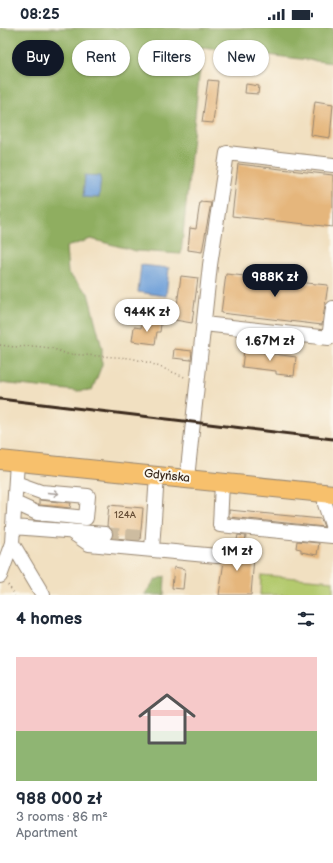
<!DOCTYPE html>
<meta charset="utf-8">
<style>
:root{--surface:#fff;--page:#f2f2f3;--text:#1f2937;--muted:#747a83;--line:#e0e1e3;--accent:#111827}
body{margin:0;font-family:"Balsamiq Sans",sans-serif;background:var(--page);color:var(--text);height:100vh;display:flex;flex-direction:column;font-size:15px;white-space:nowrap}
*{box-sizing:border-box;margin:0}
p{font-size:13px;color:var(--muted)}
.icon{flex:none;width:22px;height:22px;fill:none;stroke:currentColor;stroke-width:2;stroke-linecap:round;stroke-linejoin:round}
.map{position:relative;height:567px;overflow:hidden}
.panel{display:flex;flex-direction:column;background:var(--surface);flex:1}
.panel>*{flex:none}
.top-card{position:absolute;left:12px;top:12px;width:309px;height:36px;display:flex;gap:8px}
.price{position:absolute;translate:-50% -34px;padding:0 9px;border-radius:14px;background:#fff;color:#222;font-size:13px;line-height:26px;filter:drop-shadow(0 1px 2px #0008)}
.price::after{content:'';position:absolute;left:50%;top:24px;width:12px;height:9px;margin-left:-6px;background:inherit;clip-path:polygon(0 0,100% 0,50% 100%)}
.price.active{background:var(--accent);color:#fff}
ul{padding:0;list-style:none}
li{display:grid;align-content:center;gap:8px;height:212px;padding:0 16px}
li+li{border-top:1px solid var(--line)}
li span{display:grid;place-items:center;height:124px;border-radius:0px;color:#555}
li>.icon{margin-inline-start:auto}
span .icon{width:72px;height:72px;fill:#fffc;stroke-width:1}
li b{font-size:17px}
h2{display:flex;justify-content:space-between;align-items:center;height:48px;padding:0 16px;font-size:17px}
.pill{padding:0 14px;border-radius:18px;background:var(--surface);box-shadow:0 1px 3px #0004;font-size:14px;line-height:36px}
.pill.active{background:var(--accent);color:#fff}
.status{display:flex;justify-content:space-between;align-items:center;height:28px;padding:0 20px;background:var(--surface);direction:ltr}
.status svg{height:11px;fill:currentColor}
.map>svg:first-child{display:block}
.green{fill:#b4ca6e;stroke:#787a46}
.forest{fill:#8fae61;stroke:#656c40}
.water{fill:#6fa0d9;stroke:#55657c}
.building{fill:#e5b67b}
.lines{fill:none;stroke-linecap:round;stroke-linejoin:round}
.minor-tunnel{stroke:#cdbca0;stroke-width:14;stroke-dasharray:14 7;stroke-linecap:butt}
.minor-casing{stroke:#968570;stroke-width:16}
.major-casing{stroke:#968570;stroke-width:20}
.path{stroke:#968570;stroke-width:1.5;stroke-dasharray:1 3;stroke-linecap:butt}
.minor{stroke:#fff;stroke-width:14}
.major{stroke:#f7c06c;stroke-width:18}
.rail{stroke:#3b2a1e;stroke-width:3}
.oneway{stroke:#a79f9a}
.labels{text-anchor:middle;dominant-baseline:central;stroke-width:4;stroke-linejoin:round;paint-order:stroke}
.number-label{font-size:10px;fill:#664d35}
.street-label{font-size:12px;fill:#3b2a1e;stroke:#fbf7ec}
</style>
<div class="status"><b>08:25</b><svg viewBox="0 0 49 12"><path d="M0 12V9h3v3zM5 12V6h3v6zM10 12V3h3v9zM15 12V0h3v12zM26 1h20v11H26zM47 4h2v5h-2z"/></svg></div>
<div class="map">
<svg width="333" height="567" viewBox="0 0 333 567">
<rect width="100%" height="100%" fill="#fbf7ec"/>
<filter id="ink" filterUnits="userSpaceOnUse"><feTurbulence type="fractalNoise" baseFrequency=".025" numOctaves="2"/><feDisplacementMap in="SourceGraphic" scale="8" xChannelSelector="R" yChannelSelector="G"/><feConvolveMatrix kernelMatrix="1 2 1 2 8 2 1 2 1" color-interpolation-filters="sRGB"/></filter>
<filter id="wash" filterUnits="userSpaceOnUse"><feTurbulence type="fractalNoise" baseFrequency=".012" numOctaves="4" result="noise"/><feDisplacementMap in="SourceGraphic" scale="16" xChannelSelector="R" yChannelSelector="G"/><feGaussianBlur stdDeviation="0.9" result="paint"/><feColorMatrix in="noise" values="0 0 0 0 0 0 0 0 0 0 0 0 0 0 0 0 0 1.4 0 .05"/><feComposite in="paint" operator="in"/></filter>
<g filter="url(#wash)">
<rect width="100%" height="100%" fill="#f1e0c1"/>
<path class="green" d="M261,547l72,6v14h-73z"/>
<path class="forest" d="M0,0h333v35l-131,-16 -21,207 -45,-3 -45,-12 -25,8 2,26 20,20 14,55v17l-10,25 -15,1 -77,-8z
M165,548l-1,19h-20l11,-15z"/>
<path class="water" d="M85,147l16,1 -2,22 -16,-1z
M141,237l28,3 -3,28 -28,-4z"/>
<g id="blocks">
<path class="building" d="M208,52l10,1 -5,42 -11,-1z
M246,56l13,2 -1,8 -13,-1z
M315,73l18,3 -3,34 -19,-3z
M238,136l95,11v52l-101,-11z
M200,174l11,1 -9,49 -14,-2 2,-22 6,1z
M274,238l22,3 -1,13 33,3 -6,40 -101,-12 5,-39 47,5z
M181,248l17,2 -6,45 -17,-3z
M142,293l19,3 -1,8h-3l-2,12 -23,-3 2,-14 7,1z
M174,321l18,2 -1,9 -18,-2z
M244,322l52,7 -2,19 -18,-2v-3l-34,-4z
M39,472l32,3 -1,5 -31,-3z
M109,477l34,3 -3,32 -28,-2v-8l-5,-4z
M229,482l92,9 3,8 -95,-10z
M238,507l8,1 -3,20 11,1 -3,38h-32l6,-41 9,1z
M297,513l22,2 -2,12 -16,-3v-3l-5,-1z
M174,539l11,2 -2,20 -11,-1z"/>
</g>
</g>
<g filter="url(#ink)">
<use href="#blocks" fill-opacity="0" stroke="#968570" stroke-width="1"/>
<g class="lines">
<path class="minor-tunnel" d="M105,506l35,3"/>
<defs>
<path id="minor" d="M204,296l125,14 4,-30
M187,450l23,-213 17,-112 106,12
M222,455l-2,42 112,11v-8
M326,465l-1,11 8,24
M15,475l22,10 49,5 2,-22 -47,-4 -25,-9
M13,499l92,7
M70,503l19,13 128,12
M12,515l31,52
M152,521l5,-74
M0,548l12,-33 5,-81"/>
<path id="major" d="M0,432l333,34"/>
</defs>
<use href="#minor" class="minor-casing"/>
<use href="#major" class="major-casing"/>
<path class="path" d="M0,317l14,2 19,-1 18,2 16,6 63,4 20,5 37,15
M8,557l7,10"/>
<use href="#minor" class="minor"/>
<use href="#major" class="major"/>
<path class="rail" d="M0,371l333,40"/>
</g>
<defs><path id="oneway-shaft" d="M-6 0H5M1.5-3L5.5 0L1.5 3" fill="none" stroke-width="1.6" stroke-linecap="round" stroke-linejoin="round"/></defs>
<use class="oneway" href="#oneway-shaft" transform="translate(53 465) rotate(5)"/>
</g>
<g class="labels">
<g class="number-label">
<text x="125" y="487">124A</text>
</g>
<g class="street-label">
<text transform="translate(167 448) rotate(6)">Gdyńska</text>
</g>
</g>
</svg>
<b class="price active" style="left:275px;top:270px">988K zł</b>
<b class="price" style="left:147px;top:305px">944K zł</b>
<b class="price" style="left:270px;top:334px">1.67M zł</b>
<b class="price" style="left:237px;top:544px">1M zł</b>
<div class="top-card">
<a class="pill active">Buy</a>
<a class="pill">Rent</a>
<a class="pill">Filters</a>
<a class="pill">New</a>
</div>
</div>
<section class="panel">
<h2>4 homes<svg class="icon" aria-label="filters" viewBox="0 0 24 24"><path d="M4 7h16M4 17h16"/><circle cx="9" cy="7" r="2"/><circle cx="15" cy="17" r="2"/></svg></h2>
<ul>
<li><span style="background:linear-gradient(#f6c9c9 60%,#8fb573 0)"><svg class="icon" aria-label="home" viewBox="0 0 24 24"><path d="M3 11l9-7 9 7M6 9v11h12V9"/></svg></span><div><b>988 000 zł</b><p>3 rooms · 86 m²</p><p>Apartment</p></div></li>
</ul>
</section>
